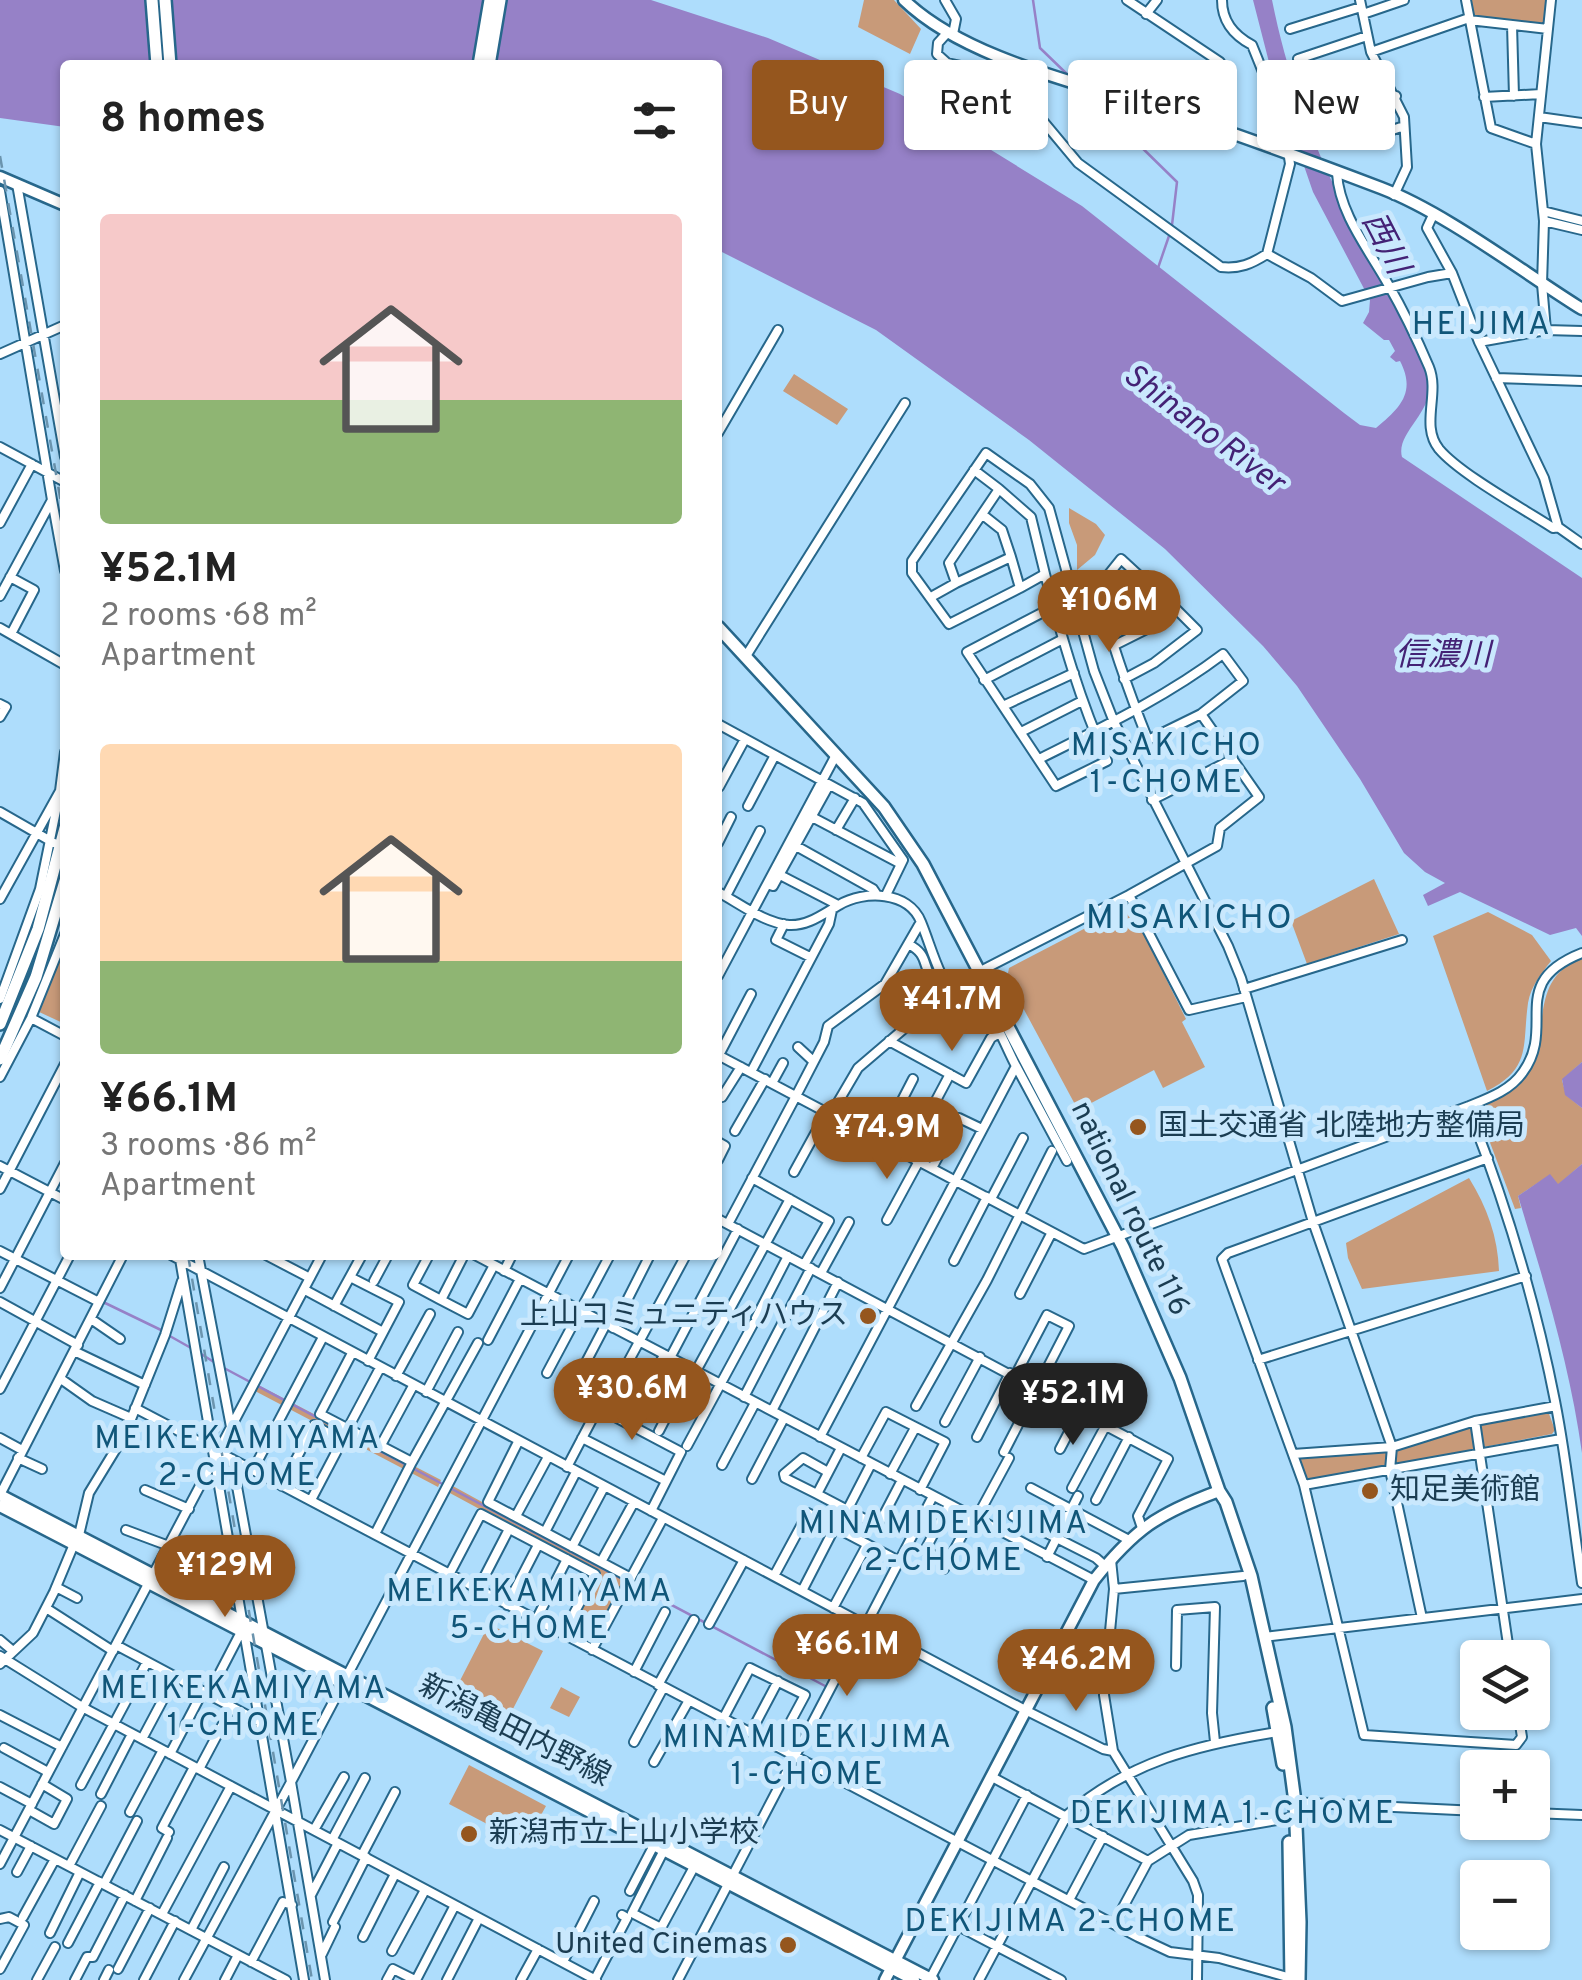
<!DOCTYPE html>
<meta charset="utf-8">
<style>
:root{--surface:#fff;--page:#f6f6f6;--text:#222;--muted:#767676;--accent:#95561e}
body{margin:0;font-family:Overpass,"Noto Sans JP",sans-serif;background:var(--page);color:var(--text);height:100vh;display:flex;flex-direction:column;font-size:38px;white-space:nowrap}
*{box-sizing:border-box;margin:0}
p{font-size:32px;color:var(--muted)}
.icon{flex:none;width:55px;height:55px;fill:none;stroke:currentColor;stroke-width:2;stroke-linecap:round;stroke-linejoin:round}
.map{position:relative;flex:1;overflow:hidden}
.details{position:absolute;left:60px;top:60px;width:662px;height:1200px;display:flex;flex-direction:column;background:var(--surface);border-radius:10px;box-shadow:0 2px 8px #0004}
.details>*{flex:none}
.banner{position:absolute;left:752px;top:60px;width:678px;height:90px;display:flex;gap:20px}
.fabs{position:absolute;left:1460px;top:1640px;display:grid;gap:20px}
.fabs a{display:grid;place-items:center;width:90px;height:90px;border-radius:10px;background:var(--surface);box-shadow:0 2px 8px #0004;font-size:50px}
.price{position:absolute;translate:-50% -85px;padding:0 22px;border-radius:35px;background:var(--accent);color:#fff;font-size:32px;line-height:65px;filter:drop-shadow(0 2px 5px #0008)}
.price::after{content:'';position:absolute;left:50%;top:60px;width:30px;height:22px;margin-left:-15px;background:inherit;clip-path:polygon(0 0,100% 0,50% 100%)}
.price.current{background:#222;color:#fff}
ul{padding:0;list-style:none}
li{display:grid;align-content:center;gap:20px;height:530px;padding:0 40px}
li span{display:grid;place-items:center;height:310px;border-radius:10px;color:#555}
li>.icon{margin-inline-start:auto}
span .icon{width:180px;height:180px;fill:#fffc;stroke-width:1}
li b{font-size:42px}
h2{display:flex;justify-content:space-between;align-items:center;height:120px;padding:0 40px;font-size:42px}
.chip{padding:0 35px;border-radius:10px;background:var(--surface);box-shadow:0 2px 8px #0004;font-size:35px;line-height:90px}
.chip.current{background:var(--accent);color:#fff}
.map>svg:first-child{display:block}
.green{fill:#c89a79}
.water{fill:#9681c7}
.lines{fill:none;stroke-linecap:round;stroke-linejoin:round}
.stream{stroke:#9681c7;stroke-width:2.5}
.minor-casing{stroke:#27678b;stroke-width:12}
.major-casing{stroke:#27678b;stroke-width:15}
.highway-casing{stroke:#27678b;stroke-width:16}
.minor{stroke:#fff;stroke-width:8}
.major{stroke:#fff;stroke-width:10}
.highway{stroke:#fff;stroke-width:11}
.rail{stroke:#6b94ae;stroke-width:2.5;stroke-dasharray:12 12;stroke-linecap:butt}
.poi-dot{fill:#95561e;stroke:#c9e8fd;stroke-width:4}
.labels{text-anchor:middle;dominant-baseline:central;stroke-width:10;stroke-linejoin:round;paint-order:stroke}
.poi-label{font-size:30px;fill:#1b3d52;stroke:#c9e8fd;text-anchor:start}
.street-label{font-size:30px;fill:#1b3d52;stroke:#c9e8fd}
.water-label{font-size:32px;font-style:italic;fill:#442275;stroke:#c9e8fd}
.neighbourhood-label{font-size:32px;letter-spacing:2.5px;fill:#105679;stroke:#c9e8fd}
.quarter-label{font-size:35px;letter-spacing:2.5px;fill:#105679;stroke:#c9e8fd}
</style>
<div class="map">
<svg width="1582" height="1980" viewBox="0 0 1582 1980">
<rect width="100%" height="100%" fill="#aeddfc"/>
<path class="green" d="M864,0h30l27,29 -11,25 -52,-27z
M1469,0h79l-2,23 -4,3 -66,-7 -4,-3z
M794,374l54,35 -11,16 -54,-34z
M1069,508l27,16 9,11 -10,20 -18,15v-25l-8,-22z
M1374,879l25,55 -92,30 -16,-43z
M1126,907l5,1 55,111 -4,3 23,45 -42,21 -9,-18 -76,40 -71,-132 2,-10z
M1488,912l44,23 19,26c-10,13 -20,25 -23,42 -6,43 4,65 -41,88l-54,-155z
M65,940v84l-28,-13z
M1582,959v103l-20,18 4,15 16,13v56l-24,21 -8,-10 -32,21 3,12 -6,1 -38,-101c14,-6 30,-12 42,-23 38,-38 3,-106 63,-126z
M1469,1178c18,29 29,59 30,93l-137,18 -14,-31 -2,-15z
M258,1385l183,95 -3,7 -183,-96z
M1548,1411l7,19 -3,4 -245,47 -8,-19 2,-4z
M451,1485l174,95 -35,65 -24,-11 32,-61 -150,-81z
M489,1624l54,27 -43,83 -53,-28z
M561,1687l19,10 -11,20 -19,-9z
M469,1765l77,41 -21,38 -76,-40z"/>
<path class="water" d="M0,0h651l117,38 132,56 182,112 262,207 16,12 16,3c25,-21 40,-36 24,-67l-4,1 -6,-5 5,-6 -6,-11h-5l-21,-17 6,-11 1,-12 -57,-108 -42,-122 -18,-70h19c14,70 38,139 70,202 21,44 47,86 67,130 7,13 17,28 20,42 9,37 -34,57 -27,83l180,121v358l-6,-8 -26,7 -90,-43 -32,14 -5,-11 22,-12 -20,-11 -21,-19 -44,-74 -63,-93 -34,-40 -98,-97 -136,-109 -153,-110 -158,-80v-185h-653v62l-65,-9z
M1582,1062v46l-17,-13 -3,-16z
M1582,1164v289c-12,-87 -38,-172 -64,-257l32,-22 8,10z"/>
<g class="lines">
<path class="stream" d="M1033,0l7,48 29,28
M1085,92l92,90 -5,43
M1158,268l12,-35
M101,1301l60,29
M168,1335l23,13
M198,1352l19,12
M224,1368l182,97
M414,1469l413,218"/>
<defs>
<path id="minor" d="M945,0l11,19 -3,15
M1127,0l93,62
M1360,0l11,52 33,65 3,50 -13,28
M1466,0l25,128 45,16
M1146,14l11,-14
M1363,14l41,-14
M1469,20l79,9
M1512,25l2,71
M1290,29l71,-22
M948,32l-10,11 -1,11 10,9 52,11 14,11 65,78 143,104c19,2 30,-3 46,-13l23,-90 -6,-40 -32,-79c-19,-10 -30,-24 -30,-45
M1371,52l98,-34
M1298,59l69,-23
M1306,95l73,-25
M1484,97l57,-3
M1539,117l43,6
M1322,121l74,-25
M1360,141l44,-15
M1337,173c2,40 32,77 51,111 15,26 29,55 41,83 11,27 -9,58 10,82 21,25 85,60 114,79l5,-1
M17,184l48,273
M0,191l52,309 -52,96
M1543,211l39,10
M1433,215l-6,13 25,45 27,69 65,136 14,49 24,17
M1544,221l38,9
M1267,254l44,24 31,23 86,-24 24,-4
M1546,330l-4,-46 2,-63 -8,-77 15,-144
M1479,342l67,-12 36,1
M0,354l65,-29
M1496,378l86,3
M718,433l60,-103
M0,447l65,35
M999,489l32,28 14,57 -25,14 -9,-31
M52,500l13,71
M0,523l32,-59
M1045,574c17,64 35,127 62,187l-51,25 -89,-134 86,-45 44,-18 24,-30 26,24 -32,26 -12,5
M10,577l24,13 -23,44
M956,583l55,-26 -9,-27 -19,-15
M1020,588l-71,36 -37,-51v-12l74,-108 44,31 19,24 45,163 20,51 114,224 13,32 72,244 79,225 -2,23 32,148
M931,597l25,-14 -7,-20 50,-74 -25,-19
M0,628l65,37
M1113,646l36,-18 25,-21 23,23 -43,33 -30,16
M746,656l159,-253
M984,680l79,-41
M0,704l6,3 -6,10
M1003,706l71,-33
M718,724l145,79 40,57 -17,35
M1021,732l61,-31
M1039,759c64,-32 127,-62 184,-105l20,27 -42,33 -53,26c-20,-50 -37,-99 -51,-151
M719,787l26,-48
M1152,800l81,-41
M748,806l27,-51
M0,812l54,31
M812,817l89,47
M836,830l19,-32
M718,843l13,-26
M796,846l77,43 4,6
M780,875l58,30
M767,884l6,2 56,-101
M718,892c21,11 46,31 71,33 19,1 34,-11 50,-20 25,-15 70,-14 82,17 7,17 12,35 20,52l6,6 14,1 168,-86 88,-49 3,-18 39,-31 -58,-83
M1129,895l60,115 57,-13
M726,896l34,-65
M0,899l60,-108 5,-39
M784,924l-8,16 34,17
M718,976l118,-221
M1244,989l158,-49
M0,999l40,-110 20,-98
M31,1018l34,18
M889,1041l77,42 25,-45 8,-5
M798,1047l14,13
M718,1055l366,194 385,-143c20,-8 42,-16 54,-34 34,-47 -17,-89 59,-119
M719,1055l32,-61
M1016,1066l51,95
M751,1072l78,-148 3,-14
M0,1077l31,-59 34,-84
M772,1083l11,-20
M722,1097l19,-30
M831,1114l27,-46 89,-76
M1471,1115c36,93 65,189 84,286 12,60 18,122 27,182
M735,1131l30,-52
M881,1141l32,-62
M718,1142l7,4 -7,14
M907,1155l43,-81
M1488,1158l-260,95 -6,6 82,226 60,250 152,10 6,-8 -4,-25
M0,1166l65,34
M932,1168l27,-50 23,11
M794,1172l33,-60
M752,1178l77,43 -25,44
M0,1189l65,-125
M991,1199l32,-61
M718,1219l450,240 -30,57 4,12
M887,1220l32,-59
M728,1224l68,-128 28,-54 4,-16 57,-42 34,-59
M0,1251l99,51
M171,1255l856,456 76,38 10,2
M198,1255l33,172
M266,1255l44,23
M429,1255l-16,30 28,15
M464,1255l-23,45 27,14 26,-49
M475,1255l619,325
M180,1259l124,721
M954,1261l33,-64
M504,1271l8,-16
M821,1273l28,-51
M350,1277l49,25 -31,59
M374,1281l14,-26
M0,1288l65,-125
M305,1290l78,42
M1020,1294l32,-62
M0,1302l78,43
M334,1306l28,-51
M756,1318l32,-62
M91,1319l29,20
M613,1328l37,-73
M488,1340l32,-61
M74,1351l71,34
M352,1353l-32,61 92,48 66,-119
M670,1358l68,-129
M1258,1360l268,-84
M696,1371l94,-172
M547,1373l63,-118
M396,1376l34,-62
M61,1379l31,22 39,17
M573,1387l33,-63
M0,1389l70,-134
M426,1392l32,-60
M744,1397l67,-129
M606,1403l80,-148
M916,1406l71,-126 65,-129
M135,1408l1003,529 32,15 49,6 72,20
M772,1411l66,-129
M632,1416l32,-61
M1475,1421l35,237
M945,1422l35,-65
M348,1428l32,-60
M659,1431l32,-62
M820,1437l196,-371c-9,-16 -25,-59 -39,-68 -15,-9 -31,-3 -43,-17 -13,-15 -4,-26 -26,-37
M977,1437l33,-64
M0,1438l22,12
M582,1438l84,43
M518,1442l-30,60 143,76
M381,1445l32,-59
M687,1446l66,-122
M1060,1449l20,-38
M1004,1452l65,-126 -22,-11 -32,61
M1293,1454l99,-7 83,-26 81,-15
M18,1458l24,11
M861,1458l25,-46 59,30 -25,48
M722,1465l33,-62
M567,1467l31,-59 83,44 -30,59
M253,1470l70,-133
M828,1472l-25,-14 -19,16 1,4 32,16 24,-46
M890,1474l25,-46
M752,1479l32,-61
M1304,1485l257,-46
M282,1486l32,-61 28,16 -31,59
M1031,1488l98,52
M1072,1488l34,-63
M145,1490l44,19
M817,1494l61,32 24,-46
M0,1495l123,-240
M1096,1500l33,-63
M516,1516l32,-59
M1013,1516l83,42 9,8
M976,1519l33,-61
M838,1528l33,-64
M126,1530l43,16
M545,1532l31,-60
M375,1534l37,-72
M79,1535l10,-42 36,-59 40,-99 17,-54
M572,1547l32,-60
M935,1556l-10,-6 24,-45
M1047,1557l31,-61
M1111,1560l3,29 -10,106 9,56 80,130 5,14 -1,85
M601,1562l33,-60
M944,1569l28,-52
M449,1575l32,-61 114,60 -32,60
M774,1576l34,-63 91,48
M56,1587l21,11
M478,1589l31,-60
M1114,1589l129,-13
M802,1591l33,-64
M507,1605l31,-60
M46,1608l67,43
M833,1608l34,-63
M536,1620l31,-61
M709,1624l35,-64
M866,1625l67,-129
M1264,1637l318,-38
M0,1640l13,11
M116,1645l116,62 -33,62
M592,1650l71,-132
M0,1656l82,51 514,273
M0,1664l33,-31 21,-41 20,-48
M1176,1666l1,-56 38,-3 -3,106 3,29
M634,1672l31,-60
M215,1682l27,-52
M658,1685l36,-65
M232,1707l28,15
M0,1715l62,32
M723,1719l27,-51 55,27 -28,52
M751,1732l27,-51
M142,1739l33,-62
M634,1742l29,-54
M4,1748l44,24
M170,1754l33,-63
M654,1762l34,-60
M992,1777l156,84 41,-26 100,-17
M81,1785l66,-123
M0,1787l32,17
M101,1794l31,-60
M1289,1802l189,9
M29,1810l25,14 13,-25 -25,-15
M130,1812l33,-62
M1532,1813l50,2
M0,1830l286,150
M314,1830l30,-53
M169,1832l-7,-4 32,-61
M332,1840l33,-62
M664,1850l-32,63 29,15 34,-63
M362,1855l33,-63
M0,1864l322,-609
M69,1866l32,-60
M17,1872l14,-26
M104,1884l33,-63
M630,1891l24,-46
M311,1895l27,-52
M1069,1900l34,-64
M135,1901l32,-63
M924,1908l137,72
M162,1914l69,-128
M23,1917l32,-58
M0,1919l9,-2 15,8 -24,44
M333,1922l33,-65
M1114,1924l34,-63
M191,1930l33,-63
M50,1933l30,-61
M363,1937l32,-63
M68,1943l32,-61
M392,1951l33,-61
M322,1954l13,-27
M251,1962l32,-60 9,3
M563,1962l31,-61
M118,1969l32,-61
M595,1979l32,-61 -5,-3
M930,1979l97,-184
M37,1980l18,-33
M75,1980l12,-23h6l32,-62
M104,1980l5,-10
M144,1980l31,-59
M184,1980l107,-198 -59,-323
M225,1980l13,-25
M325,1980l-34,-198 278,-527
M387,1980l6,-11 22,11
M416,1980l39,-75
M447,1980l32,-62
M521,1980l17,-31
M678,1980l186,-356
M979,1980l88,-165c63,-54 130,-70 210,-83"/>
<path id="major" d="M904,0c62,60 181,84 263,111 72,24 143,50 214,77 65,25 140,83 201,121
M0,177l65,28
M0,1495l933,485
M0,1506l914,474
M885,1980l209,-400c41,-51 63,-66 125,-89"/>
<path id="highway" d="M152,0l5,65
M165,0l5,65
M479,65l11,-65
M489,65l11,-65
M718,627l166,180 39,57 200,383 57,131 39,113 7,11 25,74 34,151 10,75 5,120 -1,58
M0,1024l38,-95 27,-101
M0,1059l36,-82 29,-96
M1273,1708l10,56
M1289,1842l2,138"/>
</defs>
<use href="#minor" class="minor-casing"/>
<use href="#major" class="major-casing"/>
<use href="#highway" class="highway-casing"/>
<use href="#minor" class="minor"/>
<use href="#major" class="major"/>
<use href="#highway" class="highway"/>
<path class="rail" d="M0,156l65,369
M188,1255l124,725"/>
</g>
<g class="poi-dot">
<circle cx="1138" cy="1127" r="10"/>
<circle cx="868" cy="1316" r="10"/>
<circle cx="1370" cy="1491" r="10"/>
<circle cx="469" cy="1834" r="10"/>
<circle cx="788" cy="1945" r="10"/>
</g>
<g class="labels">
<g class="poi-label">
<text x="1158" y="1127">国土交通省 北陸地方整備局</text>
<text x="848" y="1316" text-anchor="end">上山コミュニティハウス</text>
<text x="1390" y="1491">知足美術館</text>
<text x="489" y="1834">新潟市立上山小学校</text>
<text x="768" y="1945" text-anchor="end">United Cinemas</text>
</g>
<g class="street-label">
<text transform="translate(1129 1209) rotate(64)">national route 116</text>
<text transform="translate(514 1732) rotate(27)">新潟亀田内野線</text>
</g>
<g class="water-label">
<text transform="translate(1384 244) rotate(63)">西川</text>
<text transform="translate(1203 430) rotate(37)">Shinano River</text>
<text x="1443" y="657">信濃川</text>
</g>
<g class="neighbourhood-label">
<text x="1482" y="326">HEIJIMA</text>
<text x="1167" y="747">MISAKICHO<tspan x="1167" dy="37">1-CHOME</tspan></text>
<text x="238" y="1440">MEIKEKAMIYAMA<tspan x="238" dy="37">2-CHOME</tspan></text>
<text x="944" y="1525">MINAMIDEKIJIMA<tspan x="944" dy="37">2-CHOME</tspan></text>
<text x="530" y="1593">MEIKEKAMIYAMA<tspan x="530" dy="37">5-CHOME</tspan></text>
<text x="244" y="1690">MEIKEKAMIYAMA<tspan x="244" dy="37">1-CHOME</tspan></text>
<text x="808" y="1739">MINAMIDEKIJIMA<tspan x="808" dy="37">1-CHOME</tspan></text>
<text x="1233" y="1815">DEKIJIMA 1-CHOME</text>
<text x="1071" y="1923">DEKIJIMA 2-CHOME</text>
</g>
<g class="quarter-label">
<text x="1190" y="919">MISAKICHO</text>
</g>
</g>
</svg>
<div class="fabs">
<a><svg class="icon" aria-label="layers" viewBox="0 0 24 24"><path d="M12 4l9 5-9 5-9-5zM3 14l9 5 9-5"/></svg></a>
<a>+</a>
<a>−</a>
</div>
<b class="price" style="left:1109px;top:655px">¥106M</b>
<b class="price" style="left:952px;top:1054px">¥41.7M</b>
<b class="price" style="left:887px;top:1182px">¥74.9M</b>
<b class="price" style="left:632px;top:1443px">¥30.6M</b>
<b class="price current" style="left:1073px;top:1448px">¥52.1M</b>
<b class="price" style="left:225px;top:1620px">¥129M</b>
<b class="price" style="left:847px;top:1699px">¥66.1M</b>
<b class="price" style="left:1076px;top:1714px">¥46.2M</b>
<div class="banner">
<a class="chip current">Buy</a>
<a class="chip">Rent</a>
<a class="chip">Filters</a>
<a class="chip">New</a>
</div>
<section class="details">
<h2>8 homes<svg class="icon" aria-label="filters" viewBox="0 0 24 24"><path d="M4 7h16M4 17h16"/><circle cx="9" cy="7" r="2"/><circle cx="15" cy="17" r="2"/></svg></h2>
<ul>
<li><span style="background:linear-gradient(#f6c9c9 60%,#8fb573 0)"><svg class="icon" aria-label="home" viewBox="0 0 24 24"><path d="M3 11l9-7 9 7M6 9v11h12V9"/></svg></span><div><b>¥52.1M</b><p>2 rooms · 68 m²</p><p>Apartment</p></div></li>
<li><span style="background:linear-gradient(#ffd9b3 70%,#8fb573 0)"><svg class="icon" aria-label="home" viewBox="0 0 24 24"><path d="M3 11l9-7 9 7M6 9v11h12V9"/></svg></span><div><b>¥66.1M</b><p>3 rooms · 86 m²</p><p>Apartment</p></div></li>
</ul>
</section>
</div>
